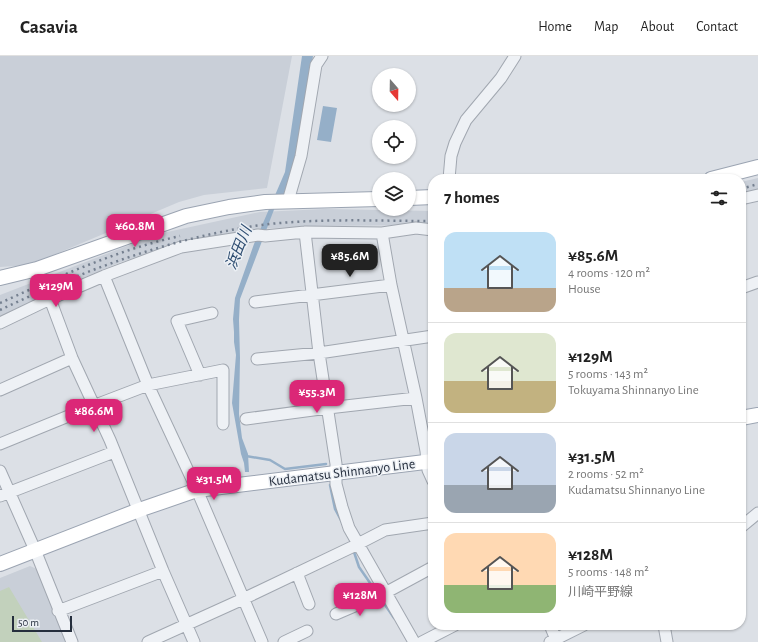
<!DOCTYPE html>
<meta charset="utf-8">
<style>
:root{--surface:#fff;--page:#f2f2f2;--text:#222;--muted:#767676;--line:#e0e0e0;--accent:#db2777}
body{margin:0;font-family:"Alegreya Sans","Noto Sans JP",sans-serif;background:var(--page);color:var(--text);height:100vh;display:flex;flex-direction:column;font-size:15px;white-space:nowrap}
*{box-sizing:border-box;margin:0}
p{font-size:13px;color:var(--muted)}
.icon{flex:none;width:22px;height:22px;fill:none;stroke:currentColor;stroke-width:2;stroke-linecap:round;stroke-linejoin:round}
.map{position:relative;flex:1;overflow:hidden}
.panel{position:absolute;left:428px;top:118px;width:318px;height:456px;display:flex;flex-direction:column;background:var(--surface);border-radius:16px;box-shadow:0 1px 3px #0004}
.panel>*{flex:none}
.needle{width:26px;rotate:160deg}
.fabs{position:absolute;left:372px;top:12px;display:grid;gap:8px}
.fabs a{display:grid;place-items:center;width:44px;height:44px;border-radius:50%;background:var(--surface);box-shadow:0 1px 3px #0004;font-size:20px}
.scale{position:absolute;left:12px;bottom:10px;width:60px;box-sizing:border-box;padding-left:4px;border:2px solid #252e3d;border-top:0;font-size:11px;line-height:14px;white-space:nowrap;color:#252e3d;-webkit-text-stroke:3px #ebeff4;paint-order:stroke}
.price{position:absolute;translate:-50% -34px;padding:0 9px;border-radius:8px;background:var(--accent);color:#fff;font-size:13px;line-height:26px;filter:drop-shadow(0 1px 2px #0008)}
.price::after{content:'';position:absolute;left:50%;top:24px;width:12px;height:9px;margin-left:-6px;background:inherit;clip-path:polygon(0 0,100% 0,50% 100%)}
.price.current{background:#222;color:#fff}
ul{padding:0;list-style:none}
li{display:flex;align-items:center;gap:12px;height:100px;padding:0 16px}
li+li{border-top:1px solid var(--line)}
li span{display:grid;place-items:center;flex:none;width:112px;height:80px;border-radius:12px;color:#555}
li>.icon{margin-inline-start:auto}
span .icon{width:48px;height:48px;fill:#fffc;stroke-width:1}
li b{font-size:17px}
h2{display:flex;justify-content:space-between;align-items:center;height:48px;padding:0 16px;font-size:17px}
header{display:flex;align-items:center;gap:24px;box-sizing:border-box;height:56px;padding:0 20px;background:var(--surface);border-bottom:1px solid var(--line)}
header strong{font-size:19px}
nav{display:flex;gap:22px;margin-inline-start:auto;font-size:14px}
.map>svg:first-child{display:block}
.built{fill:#c9cfd8}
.green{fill:#c2d1bc}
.water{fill:#95afc8}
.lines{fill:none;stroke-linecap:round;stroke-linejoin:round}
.stream{stroke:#95afc8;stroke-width:2.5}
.minor-casing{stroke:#a1a7b0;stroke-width:13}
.major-casing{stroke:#9ba4b2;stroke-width:16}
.minor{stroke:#eef1f5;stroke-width:11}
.major{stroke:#fff;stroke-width:14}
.rail{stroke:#758090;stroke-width:2.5;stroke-dasharray:2 4;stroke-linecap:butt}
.labels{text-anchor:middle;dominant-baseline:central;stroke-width:3;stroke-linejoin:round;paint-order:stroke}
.street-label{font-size:14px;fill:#252e3d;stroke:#ebeff4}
.water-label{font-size:15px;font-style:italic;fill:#2e4d71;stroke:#ebeff4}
</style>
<header>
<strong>Casavia</strong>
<nav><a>Home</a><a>Map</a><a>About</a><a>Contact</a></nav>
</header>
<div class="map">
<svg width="758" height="586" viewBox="0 0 758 586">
<rect width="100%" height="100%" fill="#dce0e6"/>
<path class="built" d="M0,0h292l-25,132 -63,7 -25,7 -149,63 -30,2z
M758,122v14l-17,4v-14z
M325,153l108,2v14l-118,1 -58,3 -71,13 -65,20 -39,16 -82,39v-22l158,-61 102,-22z
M30,510l7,3 29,73h-66v-64z"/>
<path class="green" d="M9,531l33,55h-42v-51z"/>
<path class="water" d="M302,0h11l-15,99 -12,37 -11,15 -35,92 -1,21 1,38 -1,56 3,24 6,16 1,18h-4l-1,-9 -3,-9 -9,-51 4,-48 -2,-13v-10l-1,-13 2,-21 19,-54 31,-72z
M323,50l14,2 -6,34 -14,-2z"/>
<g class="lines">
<path class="stream" d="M246,400l24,4 15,9 41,-5
M330,429l5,24 8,15
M353,493l6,18 18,26
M381,543l13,19"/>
<defs>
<path id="minor" d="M449,123l2,-23 4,-13 11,-23 35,-42 14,-22
M741,143l17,-4
M288,145l13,-45 15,-91 6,-9
M305,176l14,121 17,111v20l6,23 7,21 65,114
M382,177l9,52 25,113 10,53 2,19 5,11
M265,180l40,-4 77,1 34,-5 17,2
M104,220l44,109 49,105 65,152
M741,232l17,-6
M50,243l22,59 38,82 53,131 31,71
M255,246l136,-17
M0,267l50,-24 54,-23 77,-29 77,-12 8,1
M257,303l62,-6 114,-17
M200,319l-23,-54 35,-8
M0,334l72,-32
M246,363l82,-11 88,-10
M0,388l93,-38 55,-21 75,-15v54
M0,415l35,79 37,92
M0,440l114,-44
M741,471l17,-14
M297,517l12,31
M58,555l105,-40
M336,558l49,-21 48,-26
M550,569l7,17
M664,569l3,17
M148,586l95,-43 109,-52 33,-17 48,-7
M284,586l23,-11
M422,586l33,-17
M550,586l34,-17"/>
<path id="major" d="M711,123l47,-12
M409,142l24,-1
M0,222l37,-9 149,-53 43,-9 36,-5 114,-3
M741,362l17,-3
M0,508l139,-54 58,-20 236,-29"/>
</defs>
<use href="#minor" class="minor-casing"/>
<use href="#major" class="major-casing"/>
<use href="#minor" class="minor"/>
<use href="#major" class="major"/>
<path class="rail" d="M741,133l17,-5
M0,247c58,-26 117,-53 180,-67
M0,254c82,-39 170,-72 261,-85 56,-7 115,-4 172,-4"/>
</g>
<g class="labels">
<g class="street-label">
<text transform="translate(342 417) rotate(-7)">Kudamatsu Shinnanyo Line</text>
</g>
<g class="water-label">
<text transform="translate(239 192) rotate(-68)">浜田川</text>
</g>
</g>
</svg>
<div class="fabs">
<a><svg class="needle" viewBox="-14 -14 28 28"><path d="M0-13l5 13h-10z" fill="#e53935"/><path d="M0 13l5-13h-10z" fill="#767676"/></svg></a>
<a><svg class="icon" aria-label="locate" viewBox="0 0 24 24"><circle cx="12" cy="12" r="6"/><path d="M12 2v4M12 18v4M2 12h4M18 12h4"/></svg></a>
<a><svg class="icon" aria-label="layers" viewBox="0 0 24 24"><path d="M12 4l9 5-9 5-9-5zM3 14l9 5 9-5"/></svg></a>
</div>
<div class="scale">50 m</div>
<b class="price" style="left:135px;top:192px">¥60.8M</b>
<b class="price current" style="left:350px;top:222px">¥85.6M</b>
<b class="price" style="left:56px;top:252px">¥129M</b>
<b class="price" style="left:317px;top:358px">¥55.3M</b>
<b class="price" style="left:94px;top:377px">¥86.6M</b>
<b class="price" style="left:214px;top:445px">¥31.5M</b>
<b class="price" style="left:360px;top:561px">¥128M</b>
<section class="panel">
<h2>7 homes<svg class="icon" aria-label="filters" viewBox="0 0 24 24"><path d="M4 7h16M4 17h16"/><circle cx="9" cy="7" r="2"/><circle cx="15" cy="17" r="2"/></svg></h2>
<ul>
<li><span style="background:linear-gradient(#bfe0f5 70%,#b9a48a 0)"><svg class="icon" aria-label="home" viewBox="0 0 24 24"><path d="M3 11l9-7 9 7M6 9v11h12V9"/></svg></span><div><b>¥85.6M</b><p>4 rooms · 120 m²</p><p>House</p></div></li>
<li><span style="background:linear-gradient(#dfe7d0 60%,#c2b280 0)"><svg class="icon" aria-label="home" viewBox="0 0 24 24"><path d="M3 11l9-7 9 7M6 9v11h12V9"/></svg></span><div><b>¥129M</b><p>5 rooms · 143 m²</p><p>Tokuyama Shinnanyo Line</p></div></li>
<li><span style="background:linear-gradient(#c9d6e8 65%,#9aa5b1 0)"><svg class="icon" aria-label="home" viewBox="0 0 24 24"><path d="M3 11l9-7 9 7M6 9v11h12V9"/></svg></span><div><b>¥31.5M</b><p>2 rooms · 52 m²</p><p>Kudamatsu Shinnanyo Line</p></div></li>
<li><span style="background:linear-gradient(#ffd9b3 65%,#8fb573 0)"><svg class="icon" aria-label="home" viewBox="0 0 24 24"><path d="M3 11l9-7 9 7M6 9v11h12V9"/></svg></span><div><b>¥128M</b><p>5 rooms · 148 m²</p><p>川崎平野線</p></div></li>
</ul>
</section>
</div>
